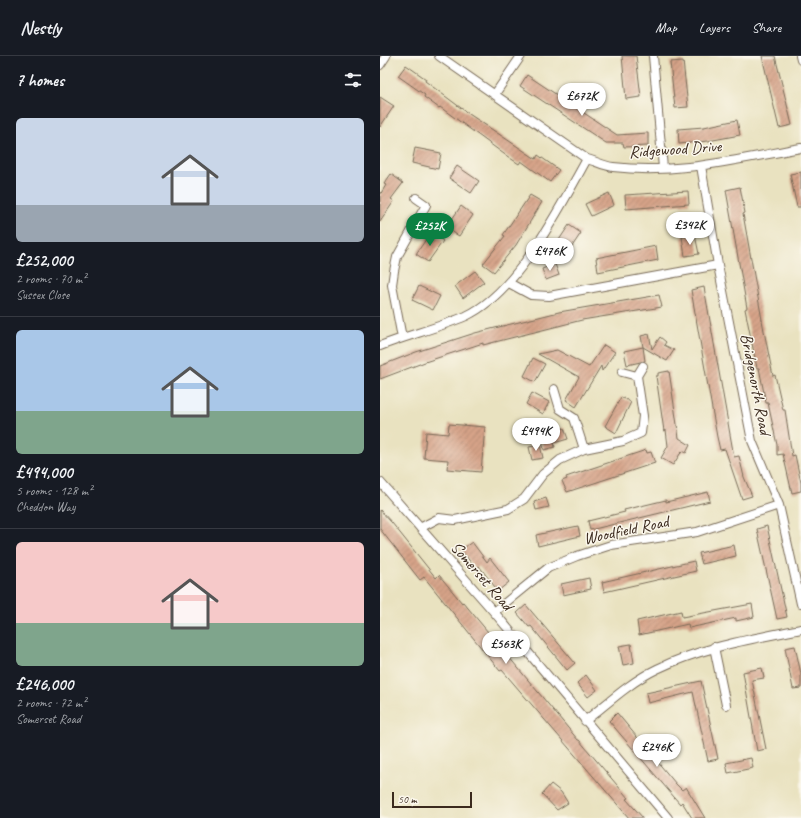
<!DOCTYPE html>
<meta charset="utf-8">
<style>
:root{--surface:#171b24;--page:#20242c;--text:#f1f3f6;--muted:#9ea1a6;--line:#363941;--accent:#0b8043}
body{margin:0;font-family:Caveat,sans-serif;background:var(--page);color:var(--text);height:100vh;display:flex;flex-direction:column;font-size:15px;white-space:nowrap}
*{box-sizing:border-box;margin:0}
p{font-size:13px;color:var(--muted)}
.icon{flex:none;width:22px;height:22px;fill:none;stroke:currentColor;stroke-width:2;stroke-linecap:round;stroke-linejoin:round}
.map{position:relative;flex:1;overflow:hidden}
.side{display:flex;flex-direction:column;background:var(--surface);width:380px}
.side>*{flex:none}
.scale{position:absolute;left:12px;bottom:10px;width:80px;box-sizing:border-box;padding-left:4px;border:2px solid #3b2a1e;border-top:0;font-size:11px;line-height:14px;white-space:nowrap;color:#3b2a1e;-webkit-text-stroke:3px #fbf7ec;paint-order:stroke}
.price{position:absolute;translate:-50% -34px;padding:0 9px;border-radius:14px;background:#fff;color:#222;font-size:13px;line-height:26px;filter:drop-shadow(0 1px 2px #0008)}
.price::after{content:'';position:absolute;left:50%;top:24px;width:12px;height:9px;margin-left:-6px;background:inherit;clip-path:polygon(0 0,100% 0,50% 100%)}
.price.on{background:var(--accent);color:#fff}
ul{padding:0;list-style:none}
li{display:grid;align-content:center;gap:8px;height:212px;padding:0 16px}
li+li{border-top:1px solid var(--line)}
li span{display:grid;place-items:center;height:124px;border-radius:6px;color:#555}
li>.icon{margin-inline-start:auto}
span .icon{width:72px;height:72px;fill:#fffc;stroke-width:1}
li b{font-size:17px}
h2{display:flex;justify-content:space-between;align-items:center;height:48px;padding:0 16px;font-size:17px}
header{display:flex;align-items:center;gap:24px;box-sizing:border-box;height:56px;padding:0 20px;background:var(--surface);border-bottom:1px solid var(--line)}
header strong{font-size:19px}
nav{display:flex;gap:22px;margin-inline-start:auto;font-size:14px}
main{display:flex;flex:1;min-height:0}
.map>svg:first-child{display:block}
.building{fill:url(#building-hatch)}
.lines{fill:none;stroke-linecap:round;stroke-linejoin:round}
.minor-casing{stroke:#786a57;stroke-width:10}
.minor{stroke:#fff;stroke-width:8}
.labels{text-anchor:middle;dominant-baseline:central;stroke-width:3;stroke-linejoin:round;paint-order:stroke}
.street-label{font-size:17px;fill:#3b2a1e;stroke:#fbf7ec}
</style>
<header>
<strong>Nestly</strong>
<nav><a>Map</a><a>Layers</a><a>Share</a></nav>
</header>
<main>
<section class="side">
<h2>7 homes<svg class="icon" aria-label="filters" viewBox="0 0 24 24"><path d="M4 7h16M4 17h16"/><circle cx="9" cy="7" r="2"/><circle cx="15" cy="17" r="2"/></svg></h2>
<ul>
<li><span style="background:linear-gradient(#c9d6e8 70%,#9aa5b1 0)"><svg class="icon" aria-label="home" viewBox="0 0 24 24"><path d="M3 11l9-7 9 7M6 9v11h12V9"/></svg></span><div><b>£252,000</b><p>2 rooms · 70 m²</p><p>Sussex Close</p></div></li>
<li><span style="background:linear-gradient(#a9c7e8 65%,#7fa58c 0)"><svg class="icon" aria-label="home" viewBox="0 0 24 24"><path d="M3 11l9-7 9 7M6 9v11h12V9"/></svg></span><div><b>£494,000</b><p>5 rooms · 128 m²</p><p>Cheddon Way</p></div></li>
<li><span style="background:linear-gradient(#f6c9c9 65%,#7fa58c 0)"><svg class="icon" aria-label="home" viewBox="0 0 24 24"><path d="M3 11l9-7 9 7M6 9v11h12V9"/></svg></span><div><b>£246,000</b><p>2 rooms · 72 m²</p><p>Somerset Road</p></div></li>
</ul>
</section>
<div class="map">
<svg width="421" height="762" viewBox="0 0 421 762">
<defs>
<pattern id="building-hatch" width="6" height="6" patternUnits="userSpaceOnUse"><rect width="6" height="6" fill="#d6a388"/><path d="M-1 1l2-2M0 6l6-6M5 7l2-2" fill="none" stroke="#af856f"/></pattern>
</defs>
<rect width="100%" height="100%" fill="#fbf7ec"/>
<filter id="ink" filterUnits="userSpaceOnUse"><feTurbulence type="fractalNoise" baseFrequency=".025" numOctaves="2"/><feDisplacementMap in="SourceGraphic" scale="8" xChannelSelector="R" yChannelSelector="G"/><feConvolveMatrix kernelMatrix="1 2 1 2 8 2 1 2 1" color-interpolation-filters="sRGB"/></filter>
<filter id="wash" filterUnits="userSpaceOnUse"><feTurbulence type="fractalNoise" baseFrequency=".012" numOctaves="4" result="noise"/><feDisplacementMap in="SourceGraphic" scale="16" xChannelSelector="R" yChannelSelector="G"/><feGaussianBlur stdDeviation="0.9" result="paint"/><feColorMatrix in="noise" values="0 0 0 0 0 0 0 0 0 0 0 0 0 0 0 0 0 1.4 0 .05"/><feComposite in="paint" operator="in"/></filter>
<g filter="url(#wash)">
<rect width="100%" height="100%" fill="#e9e2c0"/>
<g id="blocks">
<path class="building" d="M242,0h14l5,41 -15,2z
M382,0h13l17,69 -13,3z
M303,5l5,46 -13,1 -5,-46z
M26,9l20,14 -1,2 44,33 67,45 2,-4 21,15 -9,12 -29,-21 -2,3 -15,-10 -64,-47 -1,1 -15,-11 1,-2 -27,-19z
M147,19l90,60 31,-2v13l-24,1 -1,-4h-17l-86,-57z
M0,41l14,9 -14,21z
M357,64l3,15 -32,6 -29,3 -1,-15 26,-2z
M35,92l26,5 -3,16 -26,-6z
M77,110l22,15 -8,12 -22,-15z
M421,116v35h-4l-7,-33z
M11,118l12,9 -12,16 3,2 -14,21v-27l6,-10 -2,-1z
M360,131l5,26 -2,1 21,117 9,45 2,-1 8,35h2l7,46 3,-1 6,28v8l-9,2 -9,-39 -6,1v-10l-9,-42h-2l-7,-35h-2l-12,-59 2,-1 -21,-118z
M308,135l1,13 -63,5 -1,-14z
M229,137l5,12 -23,11 -6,-12z
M150,139l12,7 -26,43 -22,27 -11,-8 22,-28 -2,-1z
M81,150l12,9 -14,21 -13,-8z
M189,169l12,8 -14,21 -12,-8z
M51,176l12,9 -15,21 -12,-8z
M315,179l4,19 -14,2 -3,-19z
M276,190l2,14 -60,12 -2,-14z
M175,208l4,11 -13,5 -4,-11z
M95,215l9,11 -21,16 -8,-12z
M39,230l21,10 -7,14 -21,-10z
M324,231l30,170 5,-1 5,21 8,19 -10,3 -17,-50 -5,1 -3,-13 -26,-147z
M279,239l3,12 -80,13 -99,25v-2l-58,19 -45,17v-13l36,-14 59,-19 84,-21z
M269,278l3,15 8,-12 6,5 -2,3 10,5 -7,11 -24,-14 -2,-11z
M224,289l11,7 -13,19 -1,-5 -25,41 -10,-7 13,-23 -41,-23 19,-4 32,17z
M263,291l2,14 -18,4 -3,-14z
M153,302l12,6 -10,18 -11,-6z
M289,315l10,67 11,7 -4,8 -3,-2 -3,3 -7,11 -12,-7 7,-12 -2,-16 -2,1 -8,-55h2v-3z
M152,337l17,9 -6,12 -17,-10z
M241,341l10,5 -15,31 -11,-7z
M69,368l36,3 -4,45 -34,-3 1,-9 -24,-2 2,-26 22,2z
M184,372l4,11 -14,4 1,4 -11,3 -3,-13 14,-3 -1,-4z
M160,389l3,13 -11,2 -3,-13z
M266,394l1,3 4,-1 4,11 -88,29 -5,-11 5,-2 -1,-2z
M328,436l2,9 -120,29 -2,-9 37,-9 -1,-2 42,-10v2z
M166,442l3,9 -13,3 -2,-8z
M0,454l12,13 44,55 3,-3 23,28 1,-1 115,138h1l49,58 -2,1 17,19h-14l-127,-148 -2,1 -76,-94 -4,3 -40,-51z
M198,470l2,10 -42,10 -2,-11z
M387,470l20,91 -10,2 -20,-90z
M92,486l15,20 3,-4 19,24 -11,9 -19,-25 -3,3 -15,-19z
M354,489l2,11 -34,8 -3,-11z
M314,505l2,10 -92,21 -2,-10z
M209,522l2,11 -28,6 -2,-11z
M372,548l2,13 -18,4v-3l-47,10 -1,-4 -49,11 -2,-14 44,-10 1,6z
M146,549l49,58 -8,7 -36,-44 -2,1 -12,-14z
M251,588l3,19 -11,2 -4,-19z
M415,590l6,28v14l-8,1 -8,-41z
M382,612l2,10 -12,2 14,69 -9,2 -14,-79z
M206,619l11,15 -9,7 -11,-14z
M321,625l17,78 -10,2 -15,-69 -45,11 -2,-10z
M237,657l59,71 6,6 4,-3 19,31h-13l-10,-16 -2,2 -71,-83z
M371,702l2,10 -25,5 -2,-10z
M171,728l10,8 7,11 -11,7 -15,-16z"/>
</g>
</g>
<g filter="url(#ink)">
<use href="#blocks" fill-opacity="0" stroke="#786a57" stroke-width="1"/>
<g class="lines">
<defs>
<path id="minor" d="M59,0l148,103c8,2 17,7 26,8 63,8 126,-8 188,-19
M273,0l10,112
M420,0l1,4
M0,9l6,-9
M115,38l26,-38
M321,110l17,99 34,176 27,64 22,99
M129,227l22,12 18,1 169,-31
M22,282l-10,-53 2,-14 3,-14 29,-52 -10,-7
M0,290c28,-11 58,-18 86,-30 52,-24 94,-109 121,-157
M242,316l15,4 6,-10
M174,333l6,20 14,9 10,31
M0,426l114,130 174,206
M40,472l19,-10 16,2 53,-11 16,-10 19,-25 17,-14 24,-11 39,-8 18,-8 2,-17 -6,-40
M114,556l54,-44 29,-12 34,-11 86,-13 82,-27
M334,591l12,58
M205,665c23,-18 45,-39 72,-52 45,-22 95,-30 144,-40"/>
</defs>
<use href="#minor" class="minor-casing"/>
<use href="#minor" class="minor"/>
</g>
</g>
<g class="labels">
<g class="street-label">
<text transform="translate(295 93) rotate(-4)">Ridgewood Drive</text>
<text transform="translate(376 328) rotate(79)">Bridgenorth Road</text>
<text transform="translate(246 474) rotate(-12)">Woodfield Road</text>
<text transform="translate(102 520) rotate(49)">Somerset Road</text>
</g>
</g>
</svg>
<div class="scale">50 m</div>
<b class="price" style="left:202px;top:61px">£672K</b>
<b class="price" style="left:310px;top:190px">£342K</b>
<b class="price on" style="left:50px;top:191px">£252K</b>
<b class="price" style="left:170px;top:216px">£476K</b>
<b class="price" style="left:156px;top:396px">£494K</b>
<b class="price" style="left:126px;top:609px">£563K</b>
<b class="price" style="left:277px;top:712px">£246K</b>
</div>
</main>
